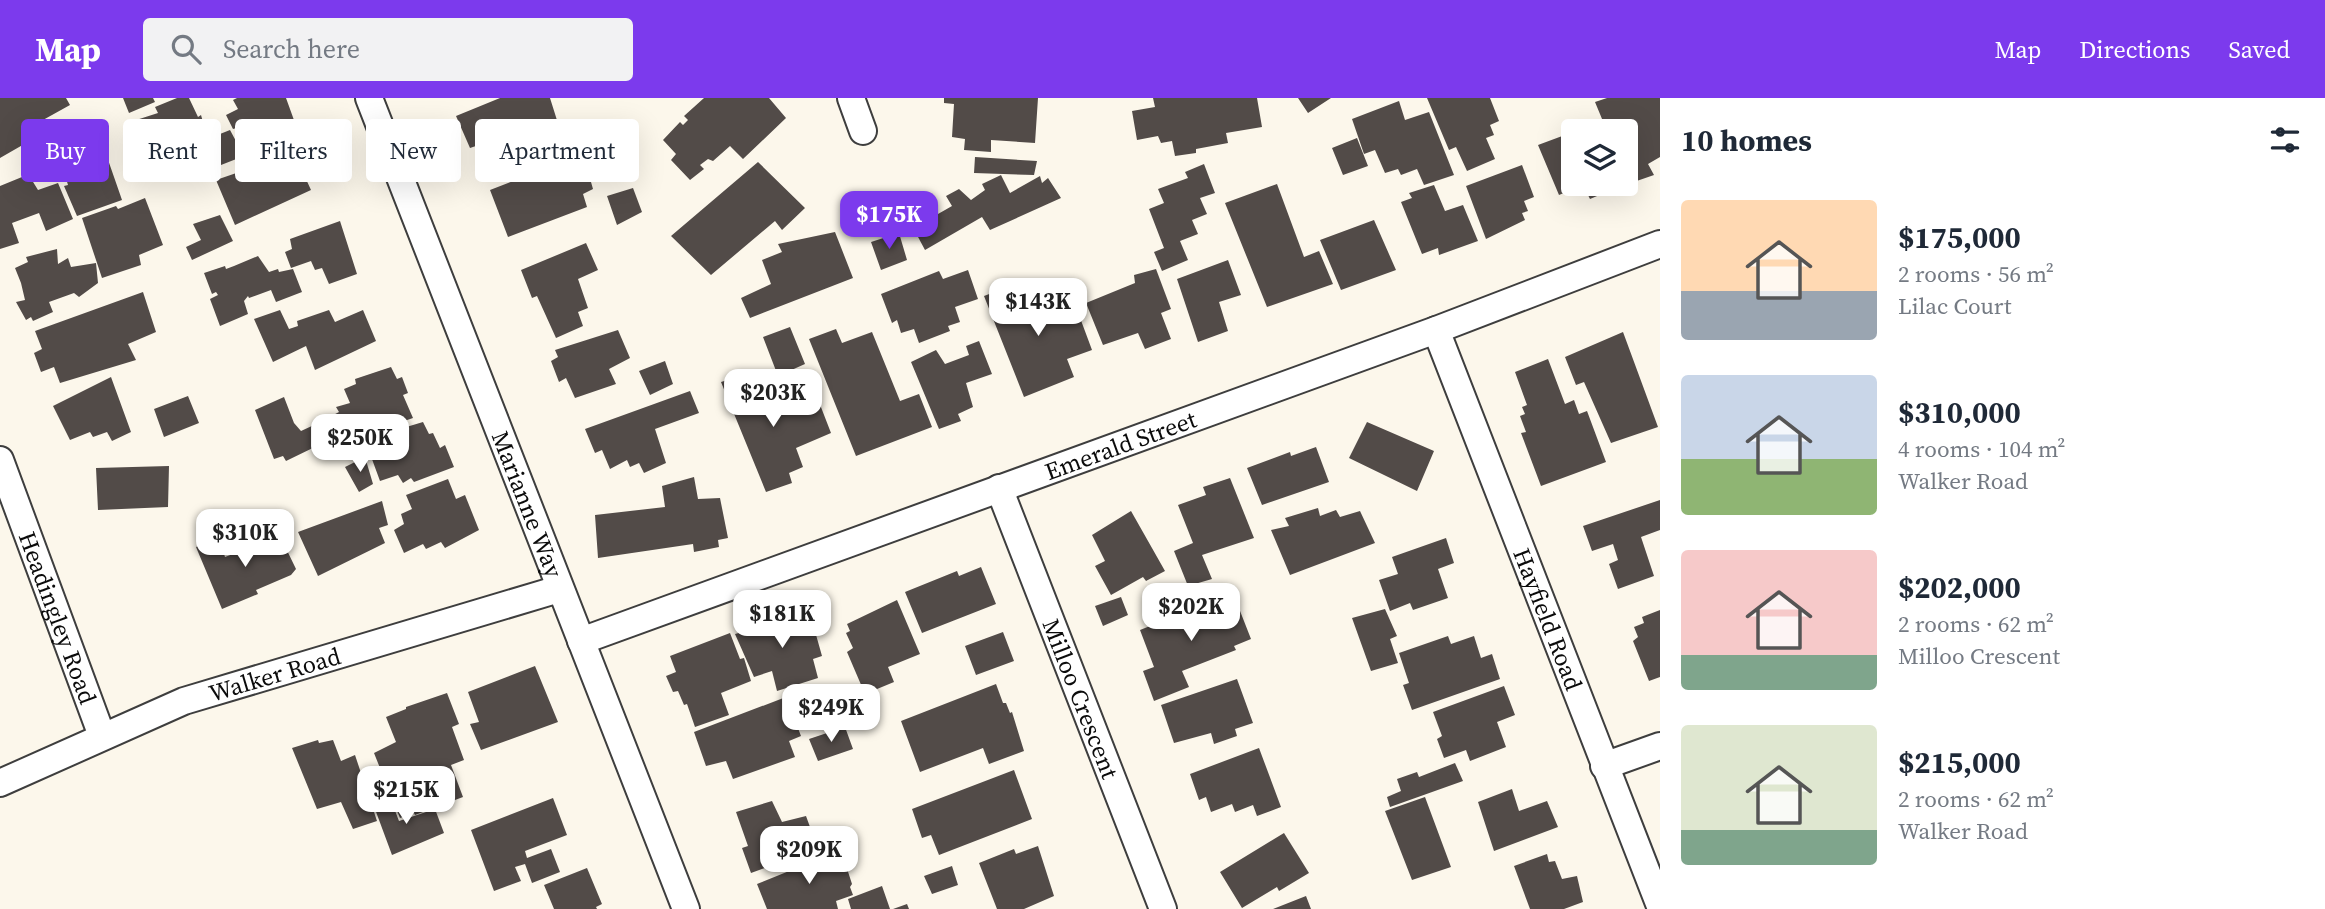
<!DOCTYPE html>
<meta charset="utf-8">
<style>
:root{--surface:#fff;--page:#f2f2f3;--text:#1f2937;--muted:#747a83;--accent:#7c3aed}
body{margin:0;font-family:"Source Serif 4",serif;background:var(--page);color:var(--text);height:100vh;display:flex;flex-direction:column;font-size:26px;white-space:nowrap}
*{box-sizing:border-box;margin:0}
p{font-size:23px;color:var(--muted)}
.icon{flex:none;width:38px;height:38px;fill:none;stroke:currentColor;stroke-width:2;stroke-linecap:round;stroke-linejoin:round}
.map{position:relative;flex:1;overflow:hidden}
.side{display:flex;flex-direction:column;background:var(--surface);width:665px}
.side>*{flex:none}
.guide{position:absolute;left:21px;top:21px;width:665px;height:63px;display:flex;gap:14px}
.tools{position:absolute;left:1561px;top:21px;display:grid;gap:14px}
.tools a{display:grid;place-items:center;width:77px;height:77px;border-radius:7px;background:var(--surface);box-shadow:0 7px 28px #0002;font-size:35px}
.price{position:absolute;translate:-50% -60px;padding:0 16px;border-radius:14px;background:#fff;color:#222;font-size:23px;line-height:46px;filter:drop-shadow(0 2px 4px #0008)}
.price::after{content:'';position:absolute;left:50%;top:42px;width:21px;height:16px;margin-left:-10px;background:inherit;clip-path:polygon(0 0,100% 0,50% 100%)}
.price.selected{background:var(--accent);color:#fff}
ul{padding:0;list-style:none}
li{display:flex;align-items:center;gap:21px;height:175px;padding:0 21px}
li span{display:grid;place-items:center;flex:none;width:196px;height:140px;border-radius:7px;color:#555}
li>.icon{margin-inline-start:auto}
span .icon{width:84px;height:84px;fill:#fffc;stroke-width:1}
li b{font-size:30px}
h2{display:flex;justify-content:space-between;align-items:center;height:84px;padding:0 21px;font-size:30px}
.chip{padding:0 24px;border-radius:7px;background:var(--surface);box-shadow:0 7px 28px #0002;font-size:24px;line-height:63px}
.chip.selected{background:var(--accent);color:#fff}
header{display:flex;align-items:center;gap:42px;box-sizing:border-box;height:98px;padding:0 35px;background:var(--accent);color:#fff}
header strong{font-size:33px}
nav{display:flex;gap:38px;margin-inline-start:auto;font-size:24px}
.search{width:490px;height:63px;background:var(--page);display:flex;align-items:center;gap:18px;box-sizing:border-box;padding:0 24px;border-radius:7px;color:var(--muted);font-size:26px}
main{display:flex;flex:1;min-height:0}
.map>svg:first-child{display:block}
.building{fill:#524b48}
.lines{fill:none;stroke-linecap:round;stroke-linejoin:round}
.minor-casing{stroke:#3e3e3e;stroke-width:30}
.minor{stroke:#fff;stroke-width:26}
.labels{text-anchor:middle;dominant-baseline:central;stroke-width:7;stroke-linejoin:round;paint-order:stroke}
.street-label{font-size:24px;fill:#0b0b0b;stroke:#fff}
</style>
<header>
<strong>Map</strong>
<div class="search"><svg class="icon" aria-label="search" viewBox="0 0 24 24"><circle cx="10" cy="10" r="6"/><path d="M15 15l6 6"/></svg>Search here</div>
<nav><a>Map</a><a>Directions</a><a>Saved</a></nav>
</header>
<main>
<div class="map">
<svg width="1660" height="811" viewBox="0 0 1660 811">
<rect width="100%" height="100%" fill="#fcf7eb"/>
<path class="building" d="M0,0h66l4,7 -36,20 6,10 -40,23z
M123,0h30l2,4 -26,11z
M177,0h12l9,19 3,-2 11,39 -37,15 -5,-11 -23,9 -17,-45 28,-9 -3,-6z
M237,0h49l13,36 -26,11 -7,-20 -20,7 -3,-6 -10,3 -7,-14 12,-6 -5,-9z
M500,0h50l11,35 -37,15 -7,-16 -47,16 -14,-32z
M704,0h65l17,20 -43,41 -13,-13 -17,15 -5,-2 -8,6 4,4 -14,11 -19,-20 5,-6 -13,-14 17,-18 3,3 5,-5 -4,-4z
M944,0h94l-3,45 -44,-3v12l-27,-2 1,-11 -13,-2 2,-33 -10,-1z
M1153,0h104l5,29 -36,6 2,10 -32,6v4l-21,3 -3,-15 -11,2 -3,-7 -21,4 -5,-29 23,-4z
M1298,0h33l-23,15z
M1427,0h63l9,23 -9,4 4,10 -8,3 9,21 -28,12 -11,-24 -7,3z
M1607,0h53v59l-12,7 6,11 -26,9 -2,-6v-47h-19l-12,-29z
M1399,3l6,19 24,-8 25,63 -30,10 -7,-16 -16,6 -3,-6 -13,4 -10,-23 -11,4 -12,-35z
M606,23l5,8 -10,4 -4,-8z
M1593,26l3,7h-20z
M230,32l14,26 -23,9 -11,-27z
M98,33l24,69 -45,16 -13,-30 4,-1 -4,-13 6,-3 -1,-4 6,-4 -3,-6 -6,3 -4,-12z
M1573,34v52h41l2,4 -26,11 -7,-14 -24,10 -21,-50z
M558,38l7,16 -33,13 -5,-17z
M1357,40l11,28 -25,9 -11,-27z
M294,55l17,37 -76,35 -19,-45z
M583,56l10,35 -10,5 4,13 -79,30 -18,-47z
M975,59l62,4 -3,14 -60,-2z
M758,64l47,46 -23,22 -7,-9 -64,54 -40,-39z
M1204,66l11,29 -15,5 7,16 -15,6 6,14 -18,7 8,19 -26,11 -8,-19 10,-4 -15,-39 15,-6 -6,-14 30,-11 -3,-6z
M1522,67l12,32 -10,4 4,10 -6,2 3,7 -39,19 -20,-53z
M1001,77l9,18 30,-17 2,7 6,-5 13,20 -71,32 -8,-13 -57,33 -15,-28 21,-4 21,-12 -6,-10 13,-7 12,11 14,-10 -3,-6z
M22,79l2,3 6,-3 8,13 20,-7 15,36 -27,12 -7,-18 -27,10 7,20 -19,6v-63z
M1277,86l27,73 15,-6 14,33 -66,23 -42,-104z
M1434,87l11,26 18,-6 15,36 -39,14 -1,-7 -16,6 -21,-52 11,-4 -3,-5z
M633,90l9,24 -25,13 -10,-29z
M145,100l18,47 -24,10 2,10 -39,13 -20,-60 34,-12 2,3z
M220,117l13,26 -41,19 -6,-13 15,-7 -8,-16z
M1374,122l22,50 -55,20 -21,-50z
M340,123l17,53 -28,10 -7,-16 -7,2 -4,-9 -20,7 -6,-16 7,-3 -2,-10z
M835,134l18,46 -103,40 -9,-20 30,-14 -9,-24 20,-8 -4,-8z
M899,135l8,27 -26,10 -10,-28z
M586,145l12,27 -20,9 10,29 -10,4 5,14 -27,12 -19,-42 -5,2 -11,-28z
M57,151l1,15 10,-6 3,9 25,-4 2,20 -19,14 -5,-4 -25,9 4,10 -20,9 -2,-4 -5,3 -10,-18 9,-2 -4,-17 -6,-15 13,-6 -2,-5z
M258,158l11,16 9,-3 1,3 14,-3 9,23 -26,10 -5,-12 -22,8 -1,-2 -4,5 4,13 -28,12 -10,-27 8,-4 -2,-3 -4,2 -8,-21 21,-7 1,3 8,-3z
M1228,162l13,35 -22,7 9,29 -30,11 -21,-63z
M1156,171l15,40 -10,4 10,26 -26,10 -7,-16 -35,12 -17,-42 49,-20 -1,-8z
M968,172l10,29 -23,8 5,15 -12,4 2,5 -31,12 -5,-14 -13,4 -4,-13 -5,3 -11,-29 58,-23 4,8z
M1013,187l9,22 38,-15 11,26 8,-3 13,35 -25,9 7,18 -50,20 -40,-101z
M143,194l13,40 -28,12 8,16 -76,23 -6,-16 -13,5 -7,-19 8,-4 -7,-18z
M280,212l9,19 9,-3 -1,-5 32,-11 6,12 28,-12 13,31 -61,29 -9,-24 -33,16 -19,-43z
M790,229l15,37 -27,12 -15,-39z
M836,231l6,14 30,-11 28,69 19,-7 13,33 -76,29 -47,-117z
M618,232l12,28 -21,11 7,15 -41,14 -9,-20 -7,4 -8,-21 7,-4 -3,-7z
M1623,234l35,95 -47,16 -27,-61 -8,3 -11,-28z
M979,243l13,33 -26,9 7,24 -15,7 3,7 -22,8 -28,-67 25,-12 9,14 24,-9 -3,-9z
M1548,261l17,45 9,-4 5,14 8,-3 19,51 -65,24 -20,-53 5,-1 -6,-16 5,-2 -3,-7 5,-2 -12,-33z
M665,263l8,23 -23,11 -11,-24z
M391,269l6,12 5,-2 6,16 -5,2 10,23 -35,12 -5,-13 -25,11 3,11 -18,7 -9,-26 15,-8 -3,-5 14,-4 -6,-14 12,-5 -1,-5z
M753,274l9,24 18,-6 9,23 30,-11 12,31 -35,15 7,19 -14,6 3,10 -26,9 -45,-110z
M111,279l20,55 -19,9 -5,-9 -14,5 -3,-5 -20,8 -17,-34z
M690,293l9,22 -44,16 11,34 -22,10 -5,-10 -9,4 -3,-7 -17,9 -8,-19 -7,3 -10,-24z
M188,298l11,27 -35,14 -10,-28z
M284,299l10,26 7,8 13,-6 7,19 -35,17 -3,-5 -9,3 -19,-49z
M423,324l6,12 4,-1 7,15 5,-3 9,22 -40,15 -3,-4 -8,5 -5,-8 -18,6 -11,-30 27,-12 -3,-8z
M1367,324l67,29 -17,40 -68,-33z
M1316,349l13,35 -67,23 -15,-37 43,-16 1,4z
M365,359l8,27 -14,8 -14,-25z
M169,368l-1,41 -70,3 -2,-42z
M694,379l4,22 22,-1 8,40 -10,2 1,7 -25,5 -1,-8 -95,14 -3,-43 70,-8 -3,-21z
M1230,380l24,60 -52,17 10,24 -24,7 -14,-35 19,-8 -15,-38 28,-10 -3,-8z
M448,381l8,20 9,-4 14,35 -34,18 -4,-6 -15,7 -3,-5 -19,9 -10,-23 10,-6 -3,-10 11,-5 -6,-14z
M1660,402v30l-19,7 13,39 -36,13 -9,-25 9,-4 -5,-16 -21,7 -9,-25z
M382,403l6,24 -9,3 6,15 -67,33 -20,-44z
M1318,410l2,8 16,-6 4,7 20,-6 15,32 -85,32 -19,-45 18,-4 -4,-8z
M1131,413l34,60 -19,10 -3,-4 -32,18 -16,-29 10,-5 -13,-26z
M280,438l16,33 -5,6 -35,15 2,4 -36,15 -26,-62 23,-9 6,19z
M1446,440l8,25 -16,6 10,29 -35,12 -3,-7 -20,8 -11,-31 19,-6 -6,-17z
M981,469l15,37 -74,29 -17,-41 52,-21 2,5z
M1233,495l18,46 -17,7 2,4 -54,21 7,16 -35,14 -11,-30 11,-4 -14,-37z
M1121,499l7,18 -25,11 -8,-20z
M897,502l23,54 -32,13 6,15 -29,12 -18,-42 6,-4 -7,-15 4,-2 -3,-7z
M1385,511l12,27 -7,3 8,24 -27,8 -19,-53z
M1660,512v67l-11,4 -16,-40 5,-4 -4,-10 10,-4 -2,-6z
M783,515l3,10 25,-6 11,39 -9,3 5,19 -41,13 -5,-20 -18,6 -19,-43 15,-4 -2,-5z
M1003,534l11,29 -38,14 -11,-29z
M730,535l10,26 4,-1 7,23 -30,12 8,22 -34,12 -8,-23 -3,1 -6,-14 -5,1 -7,-16 10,-4 -6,-16z
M1448,538l3,8 23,-8 7,22 11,-4 8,25 -88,31 -9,-25 6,-2 -10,-30z
M535,568l23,56 -77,28 -11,-26 9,-2 -11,-30z
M1237,581l16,44 -18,6 2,7 -23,8 -3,-11 -37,10 -13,-38z
M996,586l7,19h3l4,10 2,-1 12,39 -35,13 -6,-16 -63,24 -19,-51z
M1504,588l11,29 -18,7 9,25 -36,14 -4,-11 -22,8 -7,-19 5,-3 -9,-24z
M447,595l12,31 -7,3 12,33 -13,5 12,32 -48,18 -1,-2 -14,5 -26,-65 22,-11 -10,-25 20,-8v-2z
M786,599l15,39 -12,5 6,16 -62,22 -7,-18 -20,5 -12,-34z
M845,629l8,22 -35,12 -9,-22z
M318,642l1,3 14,-3 8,21 14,-6 22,66 -24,8 -12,-27 -24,7 -25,-61z
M1259,650l22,59 -24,9 -4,-11 -18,7 -3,-8 -21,8 -5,-15 -7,3 -9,-26z
M1455,665l8,18 -73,26 -3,-10 14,-6 -4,-12 20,-7 2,5z
M1014,672l18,49 -93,36 -8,-20 -9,3 -10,-29z
M1512,691l7,22 28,-10 11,26 -64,24 -16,-49z
M389,697l10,26 36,-12 9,24 -52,22 -20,-54z
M1425,699l26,70 -39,13 -27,-69z
M553,700l14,37 -42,16 2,7 24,-9 9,23 -28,11 -7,-19 -10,3 6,14 -27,10 -23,-61z
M772,703l10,21 24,-6 12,33 -67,24 -9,-25 6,-2 -12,-34z
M1284,735l25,40 -30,18 -2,-4 -35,21 -22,-36z
M1038,748l16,50 -30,13h-27l-18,-46 35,-14 2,5z
M841,752l11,34 -2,3 3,8 -17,6 2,8h-71l-10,-25z
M1547,756l2,8 6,-1 7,18 15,-3 6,26 -19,7h-34l-16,-43z
M952,768l6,19 -26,9 -8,-18z
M587,770l15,36 -6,3 1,2h-43l-10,-24z
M882,788l8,23h-39l-3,-10z
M1306,798l5,13h-38z
M907,806l2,5h-16z"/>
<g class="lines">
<defs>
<g id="minor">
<path id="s1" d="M369,0l317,811"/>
<path d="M851,0l12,33"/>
<path id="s2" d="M1436,232l224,576"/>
<path id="s3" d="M0,362l102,276"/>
<path id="s4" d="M999,390l164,421"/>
<path id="s5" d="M581,543l855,-311 224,-86"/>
<path d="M1604,668l56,-20"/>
<path id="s6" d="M0,685l184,-82 375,-112"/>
</g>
</defs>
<use href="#minor" class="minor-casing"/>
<use href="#minor" class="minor"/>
</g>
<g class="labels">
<g class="street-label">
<text stroke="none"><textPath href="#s5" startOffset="574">Emerald Street</textPath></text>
<text stroke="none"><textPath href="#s1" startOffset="436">Marianne Way</textPath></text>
<text stroke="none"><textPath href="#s3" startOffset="168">Headingley Road</textPath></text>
<text stroke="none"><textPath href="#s2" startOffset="310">Hayfield Road</textPath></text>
<text stroke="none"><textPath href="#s6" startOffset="296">Walker Road</textPath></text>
<text stroke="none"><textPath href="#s4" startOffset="226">Milloo Crescent</textPath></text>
</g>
</g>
</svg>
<div class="tools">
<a><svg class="icon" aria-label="layers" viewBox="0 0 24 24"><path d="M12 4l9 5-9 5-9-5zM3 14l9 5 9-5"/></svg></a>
</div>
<b class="price selected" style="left:889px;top:153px">$175K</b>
<b class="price" style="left:1038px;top:240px">$143K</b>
<b class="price" style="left:773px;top:331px">$203K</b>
<b class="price" style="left:360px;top:376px">$250K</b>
<b class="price" style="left:245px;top:471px">$310K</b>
<b class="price" style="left:1191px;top:545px">$202K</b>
<b class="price" style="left:782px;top:552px">$181K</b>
<b class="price" style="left:831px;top:646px">$249K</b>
<b class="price" style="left:406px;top:728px">$215K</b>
<b class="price" style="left:809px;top:788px">$209K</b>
<div class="guide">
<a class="chip selected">Buy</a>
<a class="chip">Rent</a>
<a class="chip">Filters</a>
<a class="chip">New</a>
<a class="chip">Apartment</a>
</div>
</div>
<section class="side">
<h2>10 homes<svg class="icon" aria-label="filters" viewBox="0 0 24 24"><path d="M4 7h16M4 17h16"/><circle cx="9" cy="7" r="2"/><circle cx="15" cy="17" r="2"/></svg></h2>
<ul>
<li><span style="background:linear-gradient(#ffd9b3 65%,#9aa5b1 0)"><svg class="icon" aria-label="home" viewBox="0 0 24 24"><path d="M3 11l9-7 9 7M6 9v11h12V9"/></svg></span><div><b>$175,000</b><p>2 rooms · 56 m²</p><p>Lilac Court</p></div></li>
<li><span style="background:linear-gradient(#c9d6e8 60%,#8fb573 0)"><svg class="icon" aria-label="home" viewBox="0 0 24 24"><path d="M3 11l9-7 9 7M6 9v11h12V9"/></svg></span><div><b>$310,000</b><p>4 rooms · 104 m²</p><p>Walker Road</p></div></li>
<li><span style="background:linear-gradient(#f6c9c9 75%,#7fa58c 0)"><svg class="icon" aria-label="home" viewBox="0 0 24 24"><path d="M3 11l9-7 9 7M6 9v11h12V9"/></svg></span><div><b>$202,000</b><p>2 rooms · 62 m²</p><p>Milloo Crescent</p></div></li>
<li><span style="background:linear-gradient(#dfe7d0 75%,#7fa58c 0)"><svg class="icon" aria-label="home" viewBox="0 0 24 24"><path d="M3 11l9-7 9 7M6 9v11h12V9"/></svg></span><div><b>$215,000</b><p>2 rooms · 62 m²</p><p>Walker Road</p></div></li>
</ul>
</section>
</main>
